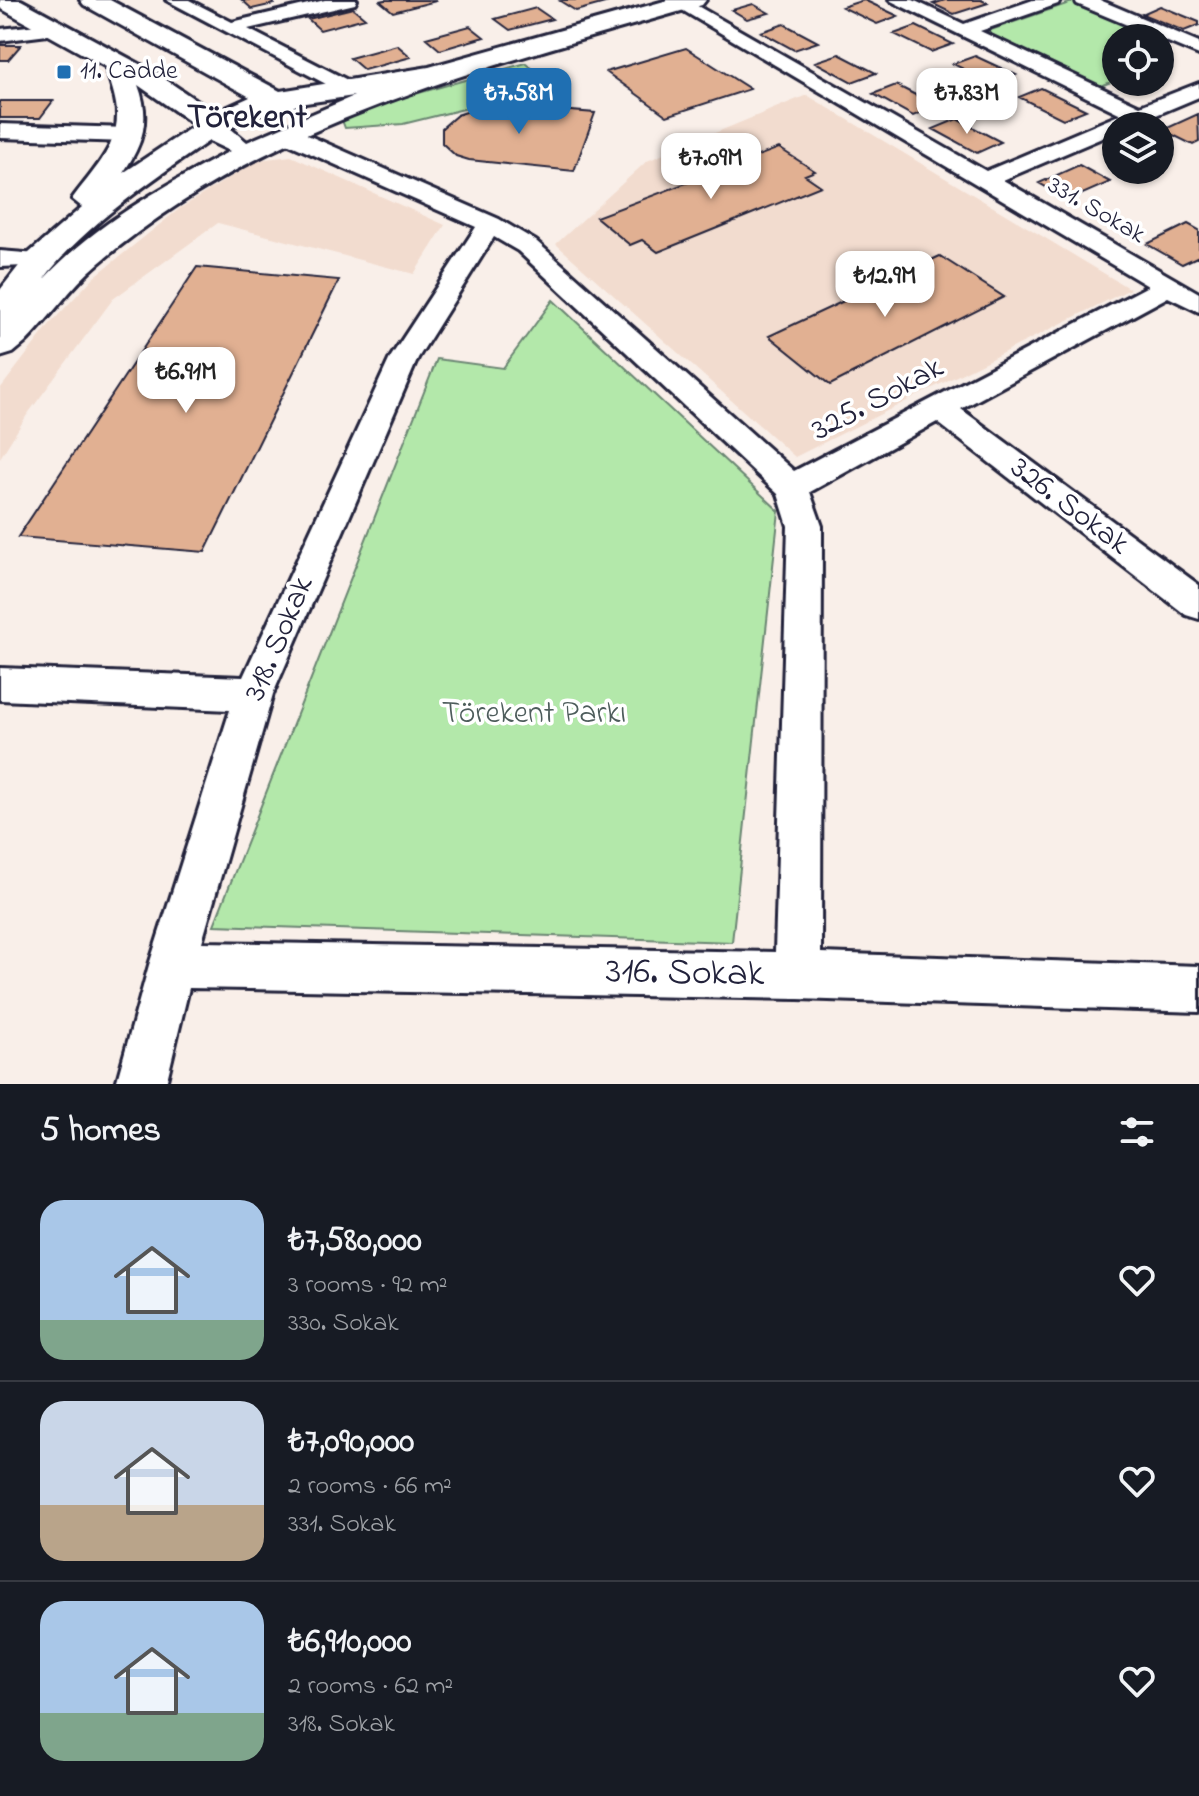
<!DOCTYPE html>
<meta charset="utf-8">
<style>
:root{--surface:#171b24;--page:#20242c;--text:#f1f3f6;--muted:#9ea1a6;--line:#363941;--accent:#1f6fb2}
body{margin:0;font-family:"Indie Flower",sans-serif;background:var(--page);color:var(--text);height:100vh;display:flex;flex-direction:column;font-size:30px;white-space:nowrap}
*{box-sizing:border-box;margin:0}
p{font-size:26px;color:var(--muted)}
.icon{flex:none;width:44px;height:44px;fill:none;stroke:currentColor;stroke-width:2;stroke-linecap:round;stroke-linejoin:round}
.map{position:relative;height:1084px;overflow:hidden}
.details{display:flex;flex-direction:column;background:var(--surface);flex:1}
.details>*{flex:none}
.controls{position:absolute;left:1102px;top:24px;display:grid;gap:16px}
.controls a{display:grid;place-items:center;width:72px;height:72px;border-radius:50%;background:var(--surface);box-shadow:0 2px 6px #0004;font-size:40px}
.price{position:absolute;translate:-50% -68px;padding:0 18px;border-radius:16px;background:#fff;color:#222;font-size:26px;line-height:52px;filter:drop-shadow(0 2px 4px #0008)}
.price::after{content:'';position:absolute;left:50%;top:48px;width:24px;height:18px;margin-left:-12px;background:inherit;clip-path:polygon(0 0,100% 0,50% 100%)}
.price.current{background:var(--accent);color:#fff}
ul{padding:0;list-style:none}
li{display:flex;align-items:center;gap:24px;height:200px;padding:0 40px}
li+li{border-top:2px solid var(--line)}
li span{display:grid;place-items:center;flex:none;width:224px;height:160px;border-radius:24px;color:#555}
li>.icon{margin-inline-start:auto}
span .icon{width:96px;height:96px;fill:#fffc;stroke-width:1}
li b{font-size:34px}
h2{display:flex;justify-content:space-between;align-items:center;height:96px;padding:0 40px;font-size:34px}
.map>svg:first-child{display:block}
.built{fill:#f2dccf}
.green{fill:#b3e8aa;stroke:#6a8572;stroke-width:2}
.building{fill:#e1b092;stroke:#22223b;stroke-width:2}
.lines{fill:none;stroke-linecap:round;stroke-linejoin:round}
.street-casing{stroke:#22223b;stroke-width:6}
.secondary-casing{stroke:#22223b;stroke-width:6}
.street{fill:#fff;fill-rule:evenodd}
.secondary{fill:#fff;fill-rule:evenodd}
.poi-dot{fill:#1f6fb2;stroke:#fff;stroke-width:3}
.labels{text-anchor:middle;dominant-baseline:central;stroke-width:7;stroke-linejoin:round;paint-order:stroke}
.far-poi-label{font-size:26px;fill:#22223b;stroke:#fff;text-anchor:start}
.far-street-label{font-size:26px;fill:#22223b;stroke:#fff}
.street-label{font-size:32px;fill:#22223b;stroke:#fff}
.park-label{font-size:32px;fill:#4e5d5c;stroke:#fff}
.far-district-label{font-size:34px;font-weight:bold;fill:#22223b;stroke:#fff}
.near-street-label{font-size:38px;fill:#22223b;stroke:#fff}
</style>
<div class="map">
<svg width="1199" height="1084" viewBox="0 0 1199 1084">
<rect width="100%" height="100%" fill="#f9efe9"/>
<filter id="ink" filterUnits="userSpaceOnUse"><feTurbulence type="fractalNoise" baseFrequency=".0125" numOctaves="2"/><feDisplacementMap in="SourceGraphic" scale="16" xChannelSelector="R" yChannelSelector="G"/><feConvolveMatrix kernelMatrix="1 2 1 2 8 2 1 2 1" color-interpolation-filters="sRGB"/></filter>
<g filter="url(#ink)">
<path class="built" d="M807,95l323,194 -335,168 -239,-213 91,-83z
M291,156l154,69 -31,49 -196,-51 -105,76 -86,116 -27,43v-69l50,-65 43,-46 86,-69 79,-49z"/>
<path class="green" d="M1075,1l84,37h-43v42l-20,8 -114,-55z
M526,63l27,24 -150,37 -58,4 -5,-13z
M553,300l226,211 -47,431 -518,-17 223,-566 66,9z"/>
<path class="building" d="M242,0h28l4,4 -22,5z
M385,0h50l1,1 -43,11 -13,-11z
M564,0h52l-40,11 -16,-10z
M864,0l34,16 -21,8 -35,-17z
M945,0h36l7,3 -34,11 -21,-10z
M753,4l16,9 -22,6 -15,-9z
M1160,6l39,16v3l-15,6 -42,-17z
M353,8l12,10 -45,12 -12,-11z
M536,8l16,11 -42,11 -15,-11z
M784,24l34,18 -24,8 -33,-18z
M470,26l14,11 -44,13 -14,-12z
M916,26l37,18 -22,8 -37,-18z
M0,45h21l-13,15h-8z
M397,45l14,12 -47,13 -14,-12z
M686,48l64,41 -83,27 -61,-44z
M839,54l37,19 -24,9 -37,-20z
M975,56l41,19 -22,9 -41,-20z
M896,85l41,21 -24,10 -40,-22z
M1041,88l45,22 -23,9 -44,-22z
M0,101h53l-13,17h-40z
M510,106l85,7 -21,58 -105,-11 -13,-4 -14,-13v-15l15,-13 25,-8z
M1198,114l1,28 -6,3 -30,-15z
M957,119l44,23 -24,11 -44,-24z
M779,148l36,23 -10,4 16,11 -163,66 -16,-12 -12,5 -34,-28z
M1079,165l31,17 -41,18 -30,-17z
M1188,224l11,6v26l-17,8 -35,-20z
M940,256l64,41 -174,88 -61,-49z
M197,267l142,13 -134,272 -187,-15z"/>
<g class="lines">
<defs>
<path id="street" d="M166,0h23l43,22 93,-22h32l-2,4 -107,25 111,57 3,4 -3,4h-14z
M665,0h22l299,171 135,-57 -232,-114h24l51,24 69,-24h27l-2,4 -78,27 160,75 59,-23v14l-69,29h-14v6l-113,48 196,113v19l-31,-15 -207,112 238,176v34l-13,-4 -249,-193 -127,70 12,34 -1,427 378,13v46l-401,-13 -609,-11 -23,96h-50l33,-119 81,-255 -230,-10v-32l243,9 147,-319 86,-131 -196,-87 -3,-5 3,-5h16l203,89 37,22 258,230 354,-185zM494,237l24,14 260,243 10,32 -13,426 -573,-10 71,-248 145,-336z
M1075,0h25l99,42v13l-122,-51z
M57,23l10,6 -3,4 -64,8v-12z
M0,124l128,4 11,7 -11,7 -128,-4z
M0,251l50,4 4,5 -4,5 -50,2z"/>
<path id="secondary" d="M0,0h21l135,73 59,40 35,-16 -166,-92 -4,-5h30l170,91 149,-24 239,-67h38l-4,5c-209,61 -433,113 -603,258 -28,23 -48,54 -74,80l-12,10 -13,4v-67l29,-37 53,-46 -10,-8c21,-29 51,-56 44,-95 -2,-13 -7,-25 -10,-37l-106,-59zM138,85l57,40 -72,48c20,-29 28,-54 15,-88zM354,96l-107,46 -17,-14 39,-19h19l11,-5zM209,141l21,10c-66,35 -136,73 -187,129 38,-52 113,-103 166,-139z"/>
</defs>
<use href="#street" class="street-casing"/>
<use href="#secondary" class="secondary-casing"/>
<use href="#street" class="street"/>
<use href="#secondary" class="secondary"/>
</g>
</g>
<rect class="poi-dot" x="56" y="64" width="16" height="16" rx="4"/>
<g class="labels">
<g class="far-poi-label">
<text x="80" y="72">11. Cadde</text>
</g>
<g class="far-street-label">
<text transform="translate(1096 211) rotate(30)">331. Sokak</text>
</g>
<g class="street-label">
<text transform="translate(878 400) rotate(-28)">325. Sokak</text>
<text transform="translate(1069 507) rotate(37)">326. Sokak</text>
<text transform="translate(280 639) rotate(-67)">318. Sokak</text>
</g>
<g class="park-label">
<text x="534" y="714">Törekent Parkı</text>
</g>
<g class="far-district-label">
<text x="247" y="119">Törekent</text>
</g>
<g class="near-street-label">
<text transform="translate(685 974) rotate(1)">316. Sokak</text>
</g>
</g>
</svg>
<div class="controls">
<a><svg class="icon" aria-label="locate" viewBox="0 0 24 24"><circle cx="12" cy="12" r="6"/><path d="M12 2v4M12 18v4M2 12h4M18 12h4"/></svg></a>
<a><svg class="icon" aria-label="layers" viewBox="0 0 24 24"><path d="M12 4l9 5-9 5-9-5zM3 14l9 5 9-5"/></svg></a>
</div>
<b class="price current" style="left:519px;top:136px">₺7.58M</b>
<b class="price" style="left:967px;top:136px">₺7.83M</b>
<b class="price" style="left:711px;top:201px">₺7.09M</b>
<b class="price" style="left:885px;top:319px">₺12.9M</b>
<b class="price" style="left:186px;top:415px">₺6.91M</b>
</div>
<section class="details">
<h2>5 homes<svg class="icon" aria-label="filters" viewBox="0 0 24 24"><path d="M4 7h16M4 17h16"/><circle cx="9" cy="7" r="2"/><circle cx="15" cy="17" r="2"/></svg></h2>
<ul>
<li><span style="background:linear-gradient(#a9c7e8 75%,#7fa58c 0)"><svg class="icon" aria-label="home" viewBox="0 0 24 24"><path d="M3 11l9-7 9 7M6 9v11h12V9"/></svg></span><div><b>₺7,580,000</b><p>3 rooms · 92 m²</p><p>330. Sokak</p></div><svg class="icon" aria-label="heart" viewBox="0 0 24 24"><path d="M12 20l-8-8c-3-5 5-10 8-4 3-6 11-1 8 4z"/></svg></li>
<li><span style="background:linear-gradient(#c9d6e8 65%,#b9a48a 0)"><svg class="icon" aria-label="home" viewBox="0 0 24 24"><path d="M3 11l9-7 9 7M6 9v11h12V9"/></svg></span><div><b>₺7,090,000</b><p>2 rooms · 66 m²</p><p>331. Sokak</p></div><svg class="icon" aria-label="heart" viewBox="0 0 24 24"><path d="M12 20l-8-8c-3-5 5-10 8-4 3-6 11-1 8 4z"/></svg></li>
<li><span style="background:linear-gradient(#a9c7e8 70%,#7fa58c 0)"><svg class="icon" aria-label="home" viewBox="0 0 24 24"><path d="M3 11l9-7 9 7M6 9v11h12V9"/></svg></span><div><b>₺6,910,000</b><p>2 rooms · 62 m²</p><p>318. Sokak</p></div><svg class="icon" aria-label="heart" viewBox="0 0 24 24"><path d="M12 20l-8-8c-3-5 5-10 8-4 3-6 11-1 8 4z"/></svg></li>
</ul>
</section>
